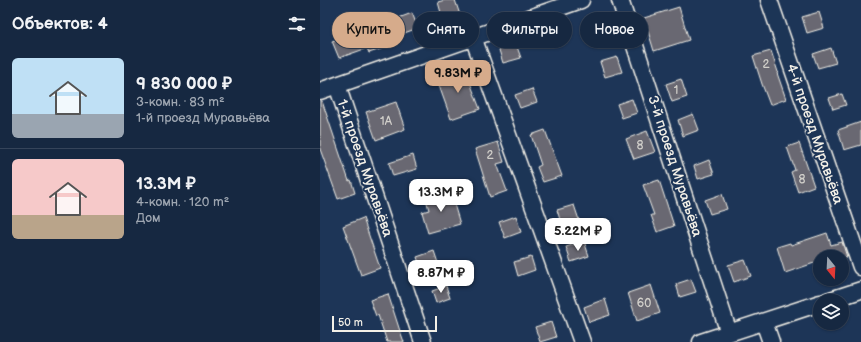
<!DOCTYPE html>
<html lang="ru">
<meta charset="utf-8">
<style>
:root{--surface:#162841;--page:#23344c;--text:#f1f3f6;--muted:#9ea6b1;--line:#35445a;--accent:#d6ab8b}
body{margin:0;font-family:"Balsamiq Sans",sans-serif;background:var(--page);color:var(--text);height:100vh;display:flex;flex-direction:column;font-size:15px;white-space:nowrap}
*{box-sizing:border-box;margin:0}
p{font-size:13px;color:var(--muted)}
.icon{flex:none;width:22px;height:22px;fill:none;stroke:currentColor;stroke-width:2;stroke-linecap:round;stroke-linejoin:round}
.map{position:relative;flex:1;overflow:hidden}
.sheet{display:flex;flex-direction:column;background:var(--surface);width:320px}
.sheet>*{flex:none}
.top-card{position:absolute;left:12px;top:12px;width:380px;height:36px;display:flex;gap:8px}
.needle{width:26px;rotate:162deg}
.buttons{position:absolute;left:493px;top:250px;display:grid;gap:8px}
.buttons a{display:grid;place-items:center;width:36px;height:36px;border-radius:50%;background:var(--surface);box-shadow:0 1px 3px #0004,0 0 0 1px var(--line);font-size:20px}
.scale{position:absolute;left:12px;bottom:10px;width:105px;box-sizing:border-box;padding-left:4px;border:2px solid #f4f1e8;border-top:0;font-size:11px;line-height:14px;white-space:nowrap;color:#f4f1e8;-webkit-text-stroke:3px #1d3557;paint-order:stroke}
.price{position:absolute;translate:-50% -34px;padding:0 9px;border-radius:8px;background:#fff;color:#222;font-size:13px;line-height:26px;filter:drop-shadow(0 1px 2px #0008)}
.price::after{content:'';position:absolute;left:50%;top:24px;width:12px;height:9px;margin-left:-6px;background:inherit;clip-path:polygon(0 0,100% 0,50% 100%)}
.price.on{background:var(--accent);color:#111}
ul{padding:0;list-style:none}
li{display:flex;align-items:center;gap:12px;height:100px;padding:0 12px}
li+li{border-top:1px solid var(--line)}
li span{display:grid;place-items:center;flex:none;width:112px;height:80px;border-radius:6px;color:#555}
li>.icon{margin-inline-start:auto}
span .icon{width:48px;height:48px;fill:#fffc;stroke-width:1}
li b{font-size:17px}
h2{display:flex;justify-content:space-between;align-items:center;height:48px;padding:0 12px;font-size:17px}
.pill{padding:0 14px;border-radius:18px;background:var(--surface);box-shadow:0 1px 3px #0004,0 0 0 1px var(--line);font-size:14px;line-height:36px}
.pill.on{background:var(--accent);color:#111}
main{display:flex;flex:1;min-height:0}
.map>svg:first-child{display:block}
.building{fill:#696872;stroke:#f4f1e8}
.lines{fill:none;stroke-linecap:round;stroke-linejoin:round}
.minor-casing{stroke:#f4f1e8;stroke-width:19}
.minor{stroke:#1d3557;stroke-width:16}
.labels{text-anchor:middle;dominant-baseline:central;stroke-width:4;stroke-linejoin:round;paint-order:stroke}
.number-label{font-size:12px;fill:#d1cfca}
.street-label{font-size:14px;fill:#f4f1e8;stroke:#1d3557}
</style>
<main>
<section class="sheet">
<h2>Объектов: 4<svg class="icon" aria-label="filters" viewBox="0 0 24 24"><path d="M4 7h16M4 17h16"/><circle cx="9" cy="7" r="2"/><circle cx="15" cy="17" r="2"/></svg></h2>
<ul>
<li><span style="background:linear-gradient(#bfe0f5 70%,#9aa5b1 0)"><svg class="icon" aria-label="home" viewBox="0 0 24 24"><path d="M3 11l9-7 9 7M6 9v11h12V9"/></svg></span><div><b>9 830 000 ₽</b><p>3-комн. · 83 m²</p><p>1-й проезд Муравьёва</p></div></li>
<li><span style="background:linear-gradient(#f6c9c9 70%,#b9a48a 0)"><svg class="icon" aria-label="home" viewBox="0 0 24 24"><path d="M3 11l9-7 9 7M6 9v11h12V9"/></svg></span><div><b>13.3M ₽</b><p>4-комн. · 120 m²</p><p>Дом</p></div></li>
</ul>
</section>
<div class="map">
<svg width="541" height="342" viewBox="0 0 541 342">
<rect width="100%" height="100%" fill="#1d3557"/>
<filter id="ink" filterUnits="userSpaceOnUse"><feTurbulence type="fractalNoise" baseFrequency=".025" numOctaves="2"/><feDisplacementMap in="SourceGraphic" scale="8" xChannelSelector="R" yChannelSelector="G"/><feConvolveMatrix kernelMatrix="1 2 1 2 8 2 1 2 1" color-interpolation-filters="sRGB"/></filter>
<g filter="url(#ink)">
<path class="building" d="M125,0h10l5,15 -17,5 -5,-18z
M359,7l10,33 -35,11 -10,-33z
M499,12l5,16 -17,5 -5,-16z
M92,13l6,15 -33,12 2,7 -18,6 -2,-5 -28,10 -7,-17 30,-10 -1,-2 19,-5v1z
M281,15l5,14 -17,6 -5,-14z
M196,44l5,14 -18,5 -4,-13z
M511,48l5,15 -18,5 -5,-14z
M451,51l7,21 -1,1 9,26 -16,6 -8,-21 -9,-28z
M297,57l5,15 -17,5 -5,-15z
M145,69l15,40 -29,10 -14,-39z
M361,79l6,18 -15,5 -6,-18z
M212,89l5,13 -17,6 -5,-13z
M522,94l4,11 -13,4 -4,-11z
M312,99l5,14 -15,5 -5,-14z
M0,101h2l27,80 2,-1 4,13 -17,6 -18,-50z
M76,102l9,27 -29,11 -10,-28z
M373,114l6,16 -16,6 -5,-16z
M541,122v23l-17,5 -6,-20z
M225,130l17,46 -19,6 -6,-15 4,-2 -10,-30z
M327,131l8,21 -21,7 -8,-20z
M178,142l6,20 -7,2 10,27 -17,6 -15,-48z
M479,143l15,43 -16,6 -7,-20 4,-2 -8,-23z
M93,155l4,14 -24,7 -4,-13z
M389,160l5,14 -16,5 -4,-13z
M339,180l15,46 -17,6 -6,-17h3l-11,-30z
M130,191l10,33 -32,9 -6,-21 7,-2 -3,-11z
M402,194l5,15 -17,5 -5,-14z
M254,205l5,15 -17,6 -5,-16z
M196,216l5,16 -16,6 -6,-16z
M43,218l17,50 -19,7 -18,-49z
M507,233l4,12 11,-3 5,15h-27v4l-35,12 -8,-26 13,-4 1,2z
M264,241l5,15 -18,6 -5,-15z
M114,251l5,15 -17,6 -5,-15z
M211,257l4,13 -17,6 -4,-14z
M425,260l6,16 -17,6 -6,-17z
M371,279l5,13 -16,5 -4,-13z
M331,285l9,28 -23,8 -9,-28z
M126,286l4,12 -14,5 -4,-12z
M68,294l11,34 5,14h-17l-9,-27 -2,1 -6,-16z
M285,299l5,16 -21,7 -5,-15z
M231,322l5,15 -16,5 -5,-15z"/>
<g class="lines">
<defs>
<path id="minor" d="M300,0l109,333
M449,0l92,267
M153,37l109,305
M17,85l86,257
M0,91l17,-6 244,-85
M507,301l34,-11
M444,322l7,20
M381,342l119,-39"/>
</defs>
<use href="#minor" class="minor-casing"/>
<use href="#minor" class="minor"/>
</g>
</g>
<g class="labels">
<g class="number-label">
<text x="446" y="64">2</text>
<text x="356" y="90">1</text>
<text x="66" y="121">1А</text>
<text x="320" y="145">8</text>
<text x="170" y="155">2</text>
<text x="482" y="179">8</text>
<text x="324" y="303">60</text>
</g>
<g class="street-label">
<text transform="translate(495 134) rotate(71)">4-й проезд Муравьёва</text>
<text transform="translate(355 166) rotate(72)">3-й проезд Муравьёва</text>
<text transform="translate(45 168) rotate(71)">1-й проезд Муравьёва</text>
</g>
</g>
</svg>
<div class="buttons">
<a><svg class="needle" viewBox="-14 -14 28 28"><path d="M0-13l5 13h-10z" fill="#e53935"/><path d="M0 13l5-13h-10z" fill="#9ea6b1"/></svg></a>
<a><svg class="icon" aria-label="layers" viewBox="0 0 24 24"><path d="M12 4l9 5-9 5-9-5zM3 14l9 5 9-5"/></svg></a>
</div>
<div class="scale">50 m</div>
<b class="price on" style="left:138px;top:94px">9.83M ₽</b>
<b class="price" style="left:121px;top:213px">13.3M ₽</b>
<b class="price" style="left:258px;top:252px">5.22M ₽</b>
<b class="price" style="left:121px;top:294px">8.87M ₽</b>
<div class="top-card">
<a class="pill on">Купить</a>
<a class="pill">Снять</a>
<a class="pill">Фильтры</a>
<a class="pill">Новое</a>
</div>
</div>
</main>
